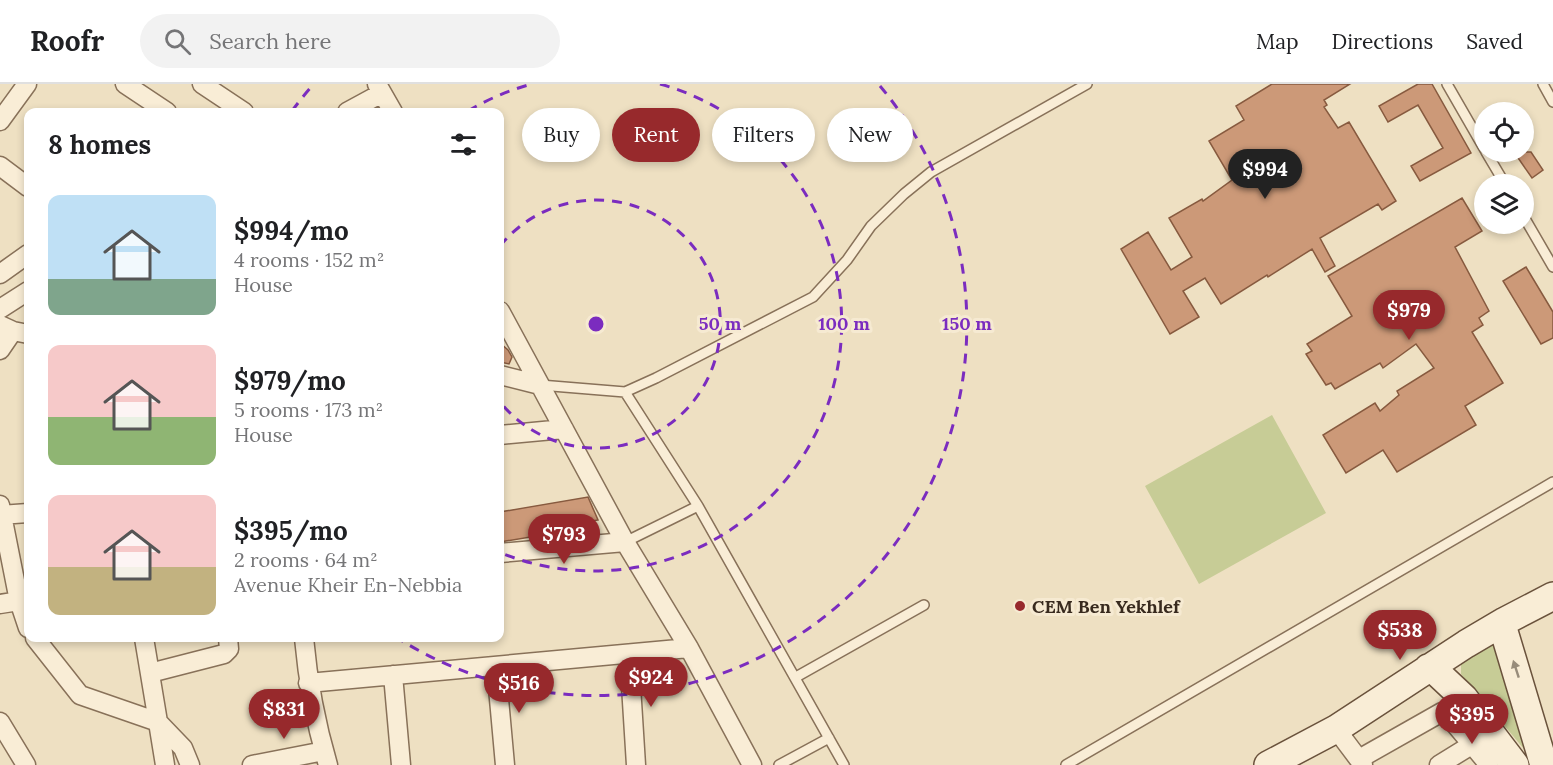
<!DOCTYPE html>
<meta charset="utf-8">
<style>
:root{--surface:#fff;--page:#f2f2f2;--text:#202124;--muted:#757577;--line:#e0e0e0;--accent:#97292c}
body{margin:0;font-family:Lora,serif;background:var(--page);color:var(--text);height:100vh;display:flex;flex-direction:column;font-size:22px;white-space:nowrap}
*{box-sizing:border-box;margin:0}
p{font-size:20px;color:var(--muted)}
.icon{flex:none;width:33px;height:33px;fill:none;stroke:currentColor;stroke-width:2;stroke-linecap:round;stroke-linejoin:round}
.map{position:relative;flex:1;overflow:hidden}
.details{position:absolute;left:24px;top:24px;width:480px;height:534px;display:flex;flex-direction:column;background:var(--surface);border-radius:12px;box-shadow:0 3px 9px #0003}
.details>*{flex:none}
.guide{position:absolute;left:522px;top:24px;width:570px;height:54px;display:flex;gap:12px}
.buttons{position:absolute;left:1474px;top:18px;display:grid;gap:12px}
.buttons a{display:grid;place-items:center;width:60px;height:60px;border-radius:50%;background:var(--surface);box-shadow:0 3px 9px #0003;font-size:30px}
.price{position:absolute;translate:-50% -51px;padding:0 14px;border-radius:21px;background:var(--accent);color:#fff;font-size:20px;line-height:39px;filter:drop-shadow(0 2px 3px #0008)}
.price::after{content:'';position:absolute;left:50%;top:36px;width:18px;height:14px;margin-left:-9px;background:inherit;clip-path:polygon(0 0,100% 0,50% 100%)}
.price.selected{background:#222;color:#fff}
ul{padding:0;list-style:none}
li{display:flex;align-items:center;gap:18px;height:150px;padding:0 24px}
li span{display:grid;place-items:center;flex:none;width:168px;height:120px;border-radius:12px;color:#555}
li>.icon{margin-inline-start:auto}
span .icon{width:72px;height:72px;fill:#fffc;stroke-width:1}
li b{font-size:26px}
h2{display:flex;justify-content:space-between;align-items:center;height:72px;padding:0 24px;font-size:26px}
.chip{padding:0 21px;border-radius:27px;background:var(--surface);box-shadow:0 3px 9px #0003;font-size:21px;line-height:54px}
.chip.selected{background:var(--accent);color:#fff}
header{display:flex;align-items:center;gap:36px;box-sizing:border-box;height:84px;padding:0 30px;background:var(--surface);border-bottom:2px solid var(--line)}
header strong{font-size:28px}
nav{display:flex;gap:33px;margin-inline-start:auto;font-size:21px}
.search{width:420px;height:54px;background:var(--page);display:flex;align-items:center;gap:15px;box-sizing:border-box;padding:0 21px;border-radius:33px;color:var(--muted);font-size:22px}
.map>svg:first-child{display:block}
.green{fill:#c7cc96}
.building{fill:#cc9978;stroke:#875a3f;stroke-width:1.5}
.lines{fill:none;stroke-linecap:round;stroke-linejoin:round}
.service-casing{stroke:#887159;stroke-width:12}
.minor-casing{stroke:#887159;stroke-width:21}
.secondary-casing{stroke:#6a523c;stroke-width:30}
.service{stroke:#f9edd6;stroke-width:9}
.minor{stroke:#f9edd6;stroke-width:18}
.secondary{stroke:#f9edd6;stroke-width:27}
.oneway{fill:#988c7a}
.ring{fill:none;stroke:#7b2cbf;stroke-width:3;stroke-dasharray:10 8}
.poi-dot{fill:#97292c;stroke:#f6ead2;stroke-width:2}
.labels{text-anchor:middle;dominant-baseline:central;stroke-width:6;stroke-linejoin:round;paint-order:stroke}
.poi-label{font-size:18px;font-weight:bold;fill:#382a1e;stroke:#f6ead2;text-anchor:start}
.centre{fill:#7b2cbf;stroke:#f6ead2;stroke-width:3}
.ring-label{font-size:18px;text-anchor:middle;font-weight:bold;fill:#7b2cbf;stroke:#f6ead2;stroke-width:6;stroke-linejoin:round;paint-order:stroke}
</style>
<header>
<strong>Roofr</strong>
<div class="search"><svg class="icon" aria-label="search" viewBox="0 0 24 24"><circle cx="10" cy="10" r="6"/><path d="M15 15l6 6"/></svg>Search here</div>
<nav><a>Map</a><a>Directions</a><a>Saved</a></nav>
</header>
<div class="map">
<svg width="1553" height="681" viewBox="0 0 1553 681">
<rect width="100%" height="100%" fill="#eee0c2"/>
<path class="green" d="M1272,331l54,98 -127,71 -54,-98z
M1498,551l33,115 -7,-1 -63,-75v-19z"/>
<path class="building" d="M1272,0h78l-26,16 3,5 -3,2 14,21 11,-6 47,79 -14,9 -4,-6 -58,34 15,28 -10,6 -13,-23 -44,28 -1,-2 -46,29 -16,-26 -22,13 16,26 -29,17 -49,-85 27,-17 23,38 21,-13 -23,-39 33,-19 1,2 29,-21 -23,-39 35,-21 -8,-14z
M1418,0h14l39,69 -51,28 -9,-15 32,-18 -25,-43 -30,17 -9,-16z
M1514,68h17l12,18 -11,8z
M1462,114l20,33 -27,16 34,64 -10,7 4,7 -11,7 31,51 -38,23 11,19 -79,47 -14,-22 -37,23 -23,-38 52,-32 5,8 19,-16 -2,-4 37,-23 -18,-24 -33,24 -3,-5 -45,26 -4,-6 -5,2 -20,-31 6,-3 -5,-7 45,-28 -24,-40z
M1526,183l27,45v26l-12,6 -38,-63z
M500,259l8,7 4,7 -3,7 -9,-2z
M588,413l10,23 -17,3 2,11 -28,3 -1,-4 -54,9v-30z"/>
<g class="lines">
<defs>
<path id="service" d="M1447,0l38,66
M1543,0l10,18
M1486,68l19,32
M1524,133l29,50
M540,301l85,7 31,-14 157,-81 34,-37 24,-34 33,-32 27,-22 156,-88
M625,308l73,114 146,259
M625,458l73,-36
M796,593l128,-72
M779,681l50,-27
M1066,681l487,-283"/>
<path id="minor" d="M125,0l42,28
M202,0l42,28
M377,0l16,28
M347,28l35,-19
M0,37l27,-37
M0,82l28,21
M0,190l28,-20
M0,225l28,-18
M500,227l125,231 64,106 63,117
M0,241l13,6 15,3
M0,266l13,-19
M500,291l40,10
M500,351l64,-6
M0,421l19,96 9,27
M0,431l28,-2
M500,469l125,-11
M0,520l19,-3
M35,554l45,57 78,27 7,43
M144,554l14,84 25,26 7,17
M304,554c4,45 11,83 24,127
M629,570l7,111
M496,582l9,99
M150,589l74,-19 5,-5 -1,-11
M393,591l8,90
M308,599l381,-35
M0,638l26,43
M1336,645l27,36
M1359,675l83,-47 7,5 40,48
M252,681l72,-14
M1439,681l34,-21"/>
<path id="secondary" d="M1505,537l-2,7 41,137
M1428,584h4l32,30 51,67
M1268,681l68,-36 130,-85 39,-23 48,-25"/>
</defs>
<use href="#service" class="service-casing"/>
<use href="#minor" class="minor-casing"/>
<use href="#secondary" class="secondary-casing"/>
<use href="#service" class="service"/>
<use href="#minor" class="minor"/>
<use href="#secondary" class="secondary"/>
</g>
<defs><path id="oneway-solid" d="M-6-.8H1V-3.2L6.5 0L1 3.2V.8H-6Z" transform="scale(1.5)"/></defs>
<use class="oneway" href="#oneway-solid" transform="translate(1516 585) rotate(-108)"/>
<g class="ring">
<path d="M500 162A124 124 0 1 1 500 318"/>
<path d="M468 27A248 248 0 0 1 532 0M660 0A248 248 0 1 1 501 469"/>
<path d="M292 27A371 371 0 0 1 312 2M880 2A371 371 0 0 1 399 555"/>
</g>
<circle class="poi-dot" cx="1020" cy="522" r="6"/>
<g class="labels">
<g class="poi-label">
<text x="1032" y="522">CEM Ben Yekhlef</text>
</g>
</g>
<circle cx="596" cy="240" r="9" class="centre"/>
<g class="ring-label">
<text x="720" y="246">50 m</text>
<text x="844" y="246">100 m</text>
<text x="967" y="246">150 m</text>
</g>
</svg>
<div class="buttons">
<a><svg class="icon" aria-label="locate" viewBox="0 0 24 24"><circle cx="12" cy="12" r="6"/><path d="M12 2v4M12 18v4M2 12h4M18 12h4"/></svg></a>
<a><svg class="icon" aria-label="layers" viewBox="0 0 24 24"><path d="M12 4l9 5-9 5-9-5zM3 14l9 5 9-5"/></svg></a>
</div>
<b class="price selected" style="left:1265px;top:116px">$994</b>
<b class="price" style="left:1409px;top:257px">$979</b>
<b class="price" style="left:564px;top:481px">$793</b>
<b class="price" style="left:1400px;top:577px">$538</b>
<b class="price" style="left:651px;top:624px">$924</b>
<b class="price" style="left:519px;top:630px">$516</b>
<b class="price" style="left:284px;top:656px">$831</b>
<b class="price" style="left:1472px;top:661px">$395</b>
<div class="guide">
<a class="chip">Buy</a>
<a class="chip selected">Rent</a>
<a class="chip">Filters</a>
<a class="chip">New</a>
</div>
<section class="details">
<h2>8 homes<svg class="icon" aria-label="filters" viewBox="0 0 24 24"><path d="M4 7h16M4 17h16"/><circle cx="9" cy="7" r="2"/><circle cx="15" cy="17" r="2"/></svg></h2>
<ul>
<li><span style="background:linear-gradient(#bfe0f5 70%,#7fa58c 0)"><svg class="icon" aria-label="home" viewBox="0 0 24 24"><path d="M3 11l9-7 9 7M6 9v11h12V9"/></svg></span><div><b>$994/mo</b><p>4 rooms · 152 m²</p><p>House</p></div></li>
<li><span style="background:linear-gradient(#f6c9c9 60%,#8fb573 0)"><svg class="icon" aria-label="home" viewBox="0 0 24 24"><path d="M3 11l9-7 9 7M6 9v11h12V9"/></svg></span><div><b>$979/mo</b><p>5 rooms · 173 m²</p><p>House</p></div></li>
<li><span style="background:linear-gradient(#f6c9c9 60%,#c2b280 0)"><svg class="icon" aria-label="home" viewBox="0 0 24 24"><path d="M3 11l9-7 9 7M6 9v11h12V9"/></svg></span><div><b>$395/mo</b><p>2 rooms · 64 m²</p><p>Avenue Kheir En-Nebbia</p></div></li>
</ul>
</section>
</div>
